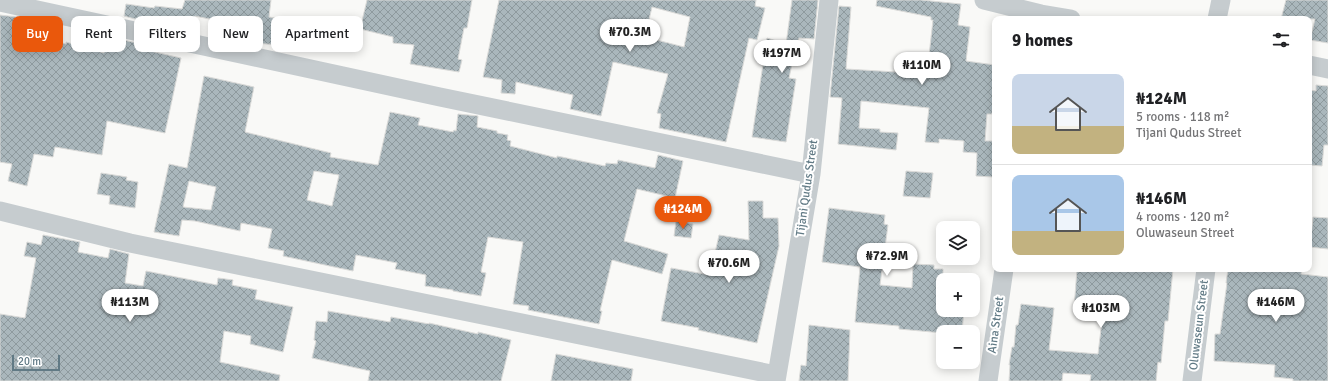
<!DOCTYPE html>
<meta charset="utf-8">
<style>
:root{--surface:#fff;--page:#f6f6f6;--text:#202124;--muted:#757577;--line:#e0e0e0;--accent:#ea580c}
body{margin:0;font-family:Signika,sans-serif;background:var(--page);color:var(--text);height:100vh;display:flex;flex-direction:column;font-size:15px;white-space:nowrap}
*{box-sizing:border-box;margin:0}
p{font-size:13px;color:var(--muted)}
.icon{flex:none;width:22px;height:22px;fill:none;stroke:currentColor;stroke-width:2;stroke-linecap:round;stroke-linejoin:round}
.map{position:relative;flex:1;overflow:hidden}
.details{position:absolute;left:992px;top:16px;width:320px;height:256px;display:flex;flex-direction:column;background:var(--surface);border-radius:8px;box-shadow:0 2px 10px #0003}
.details>*{flex:none}
.banner{position:absolute;left:12px;top:16px;width:380px;height:36px;display:flex;gap:8px}
.tools{position:absolute;left:936px;top:221px;display:grid;gap:8px}
.tools a{display:grid;place-items:center;width:44px;height:44px;border-radius:8px;background:var(--surface);box-shadow:0 2px 10px #0003;font-size:20px}
.scale{position:absolute;left:12px;bottom:10px;width:48px;box-sizing:border-box;padding-left:4px;border:2px solid #617a85;border-top:0;font-size:11px;line-height:14px;white-space:nowrap;color:#617a85;-webkit-text-stroke:3px #fff;paint-order:stroke}
.price{position:absolute;translate:-50% -34px;padding:0 9px;border-radius:14px;background:#fff;color:#222;font-size:13px;line-height:26px;filter:drop-shadow(0 1px 2px #0008)}
.price::after{content:'';position:absolute;left:50%;top:24px;width:12px;height:9px;margin-left:-6px;background:inherit;clip-path:polygon(0 0,100% 0,50% 100%)}
.price.on{background:var(--accent);color:#fff}
ul{padding:0;list-style:none}
li{display:flex;align-items:center;gap:12px;height:100px;padding:0 20px}
li+li{border-top:1px solid var(--line)}
li span{display:grid;place-items:center;flex:none;width:112px;height:80px;border-radius:8px;color:#555}
li>.icon{margin-inline-start:auto}
span .icon{width:48px;height:48px;fill:#fffc;stroke-width:1}
li b{font-size:17px}
h2{display:flex;justify-content:space-between;align-items:center;height:48px;padding:0 20px;font-size:17px}
.tag{padding:0 14px;border-radius:8px;background:var(--surface);box-shadow:0 2px 10px #0003;font-size:14px;line-height:36px}
.tag.on{background:var(--accent);color:#fff}
.map>svg:first-child{display:block}
.building{fill:url(#building-cross-hatch);stroke:#dbdbd9;fill-rule:evenodd}
.lines{fill:none;stroke-linecap:round;stroke-linejoin:round}
.street{stroke:#c6cccf;stroke-width:19}
.labels{text-anchor:middle;dominant-baseline:central;stroke-width:4;stroke-linejoin:round;paint-order:stroke}
.street-label{font-size:12px;fill:#617a85;stroke:#fff}
</style>
<div class="map">
<svg width="1328" height="381" viewBox="0 0 1328 381">
<defs>
<pattern id="building-cross-hatch" width="8" height="8" patternUnits="userSpaceOnUse"><rect width="8" height="8" fill="#aab7bc"/><path d="M0 0l8 8M0 8l8-8" fill="none" stroke="#8e9a9e"/></pattern>
</defs>
<rect width="100%" height="100%" fill="#f9f9f7"/>
<path class="building" d="M185,0h86l-2,17 30,5 -1,4 17,3 -4,18 -59,-4v-2l-11,-1 2,-14 -48,-10 -4,14 -13,-3v-2l-27,-3 -1,1 -26,-7 2,-12 28,4 1,-2 27,3z
M367,0h105l-5,28h-3l-6,31 4,1 -3,12 -49,-8 4,-19 -21,-2v-6l-33,-8z
M499,0h257l-1,6 10,2 -8,32 -8,-2 -23,104 -67,-14 2,-14 -4,-1 11,-39 -55,-12 -12,54 -31,-7 3,-14 -57,-13 -1,12 -14,-1 1,-13 -19,-3zM652,7l38,10 -6,30 -39,-10z
M792,0h26l-4,39 -15,-1 -5,17 -5,23 7,1 -10,63 -34,-5 15,-99 19,6z
M877,0h44l40,4 -3,21 12,2 -4,34 29,4v27l-3,22h-5l-2,27h10l-2,36 -17,-1 1,-23 -14,-1 1,-11 -25,-2v4l-14,-1 4,-34 -68,-7 -2,27 21,1v3l18,1 -2,17 -58,-6 4,-46 -12,-1 9,-91 12,1 -5,62 50,3v-2l31,3 6,-53h-2v-3l-55,-11z
M1286,0h42v43l-18,-3 5,-21h-34z
M0,15l24,3 -1,13 43,13v-2l38,11 1,-10 17,3 1,-6 24,5 -1,5 35,8 -16,75 -58,-12 -5,34 -47,-8 -2,10 -19,-3 -7,32 -19,-5 4,-17 -12,-2z
M204,76l50,11 -9,45 86,21 -1,4 48,8 12,-53 30,6 -2,7 35,7 1,-2 2,1 2,-17 20,2 -1,11 20,4v2l11,2 -1,5 4,1 -1,5 47,12v-2l48,10 1,-3 11,1 1,-4 37,8 3,-13 25,6 -8,37 -38,-9 -13,52 44,13 -6,20 -50,-14 -12,51h2l-3,13 -71,-14 1,-4 -16,-2 10,-62 -35,-5 -7,35 5,1 -5,23 -28,-5v-1l-28,-4 1,-11 -31,-6 2,-6 -41,-8 -3,16 -70,-15 1,-5 -16,-3 4,-19 -31,-6 -1,8 -45,-10 -13,-1 -3,16 -25,-4 15,-68 18,4zM314,171l25,4 -7,31 -25,-6zM189,181l27,6 -5,23 -28,-3z
M1316,85l12,1v59h-4l-2,21 -13,-1v-75l7,1z
M906,171l27,2 -3,25 -27,-2z
M101,173l26,4 -1,3 12,2 -3,26 -26,-4 1,-8 -13,-2z
M748,201h15v17h15l1,28 -22,97 -59,-13 1,-2 -38,-7 10,-53 39,7 9,-40 30,5z
M829,208l56,7 -1,9 4,1 -8,60 32,3 1,-24 21,1v4h9v41h21l-2,22h-19v1l-44,-4v-3l-44,-4 5,-55 -38,-5z
M1313,217l15,1v31l-18,-2z
M676,221l17,3 -2,14 -17,-2z
M43,235l37,7 -2,10 30,6 2,-9 19,5 -4,29 18,3 3,-15 71,14 1,-7 15,2 -1,5 25,5 -2,9 38,8 -10,45 -33,-8 1,-8 -27,-5 -4,31 60,13 -1,6h-279v-67l25,4 11,-60 -12,-2 3,-14 14,3z
M1077,269l35,2v-2h61l-5,52h-3l-4,42 -3,-1 -2,19h-66l1,-6 -28,-2 -1,8h-53l1,-16h-1l3,-18h2l2,-22h2l3,-21 33,4 -5,42 49,4 5,-42 -29,-3z
M1228,269h74l-1,5 27,3v104h-35v-2l-19,-2 1,-12 -61,-4 1,-27h5l7,-51h-1z
M328,311l62,11 1,-5 38,7v-1l49,11v-2l33,8 -10,41h-133l2,-10 -58,-13 4,-17 -2,-1 2,-19 11,1z
M809,325l41,5 -2,51h-49l2,-16 5,1z
M556,354l77,15 -2,12h-80z"/>
<g class="lines">
<path class="street" d="M984,0l57,14 30,5
M0,2l440,95 371,77
M1217,19l4,-19
M1309,65l19,4
M0,211l130,32 646,132
M776,381l35,-207 18,-174
M988,381l16,-112
M1192,381l14,-112"/>
</g>
<g class="labels">
<g class="street-label">
<text transform="translate(807 188) rotate(-82)">Tijani Qudus Street</text>
<text transform="translate(996 325) rotate(-82)">Aina Street</text>
<text transform="translate(1199 325) rotate(-83)">Oluwaseun Street</text>
</g>
</g>
</svg>
<div class="tools">
<a><svg class="icon" aria-label="layers" viewBox="0 0 24 24"><path d="M12 4l9 5-9 5-9-5zM3 14l9 5 9-5"/></svg></a>
<a>+</a>
<a>−</a>
</div>
<div class="scale">20 m</div>
<b class="price" style="left:630px;top:53px">₦70.3M</b>
<b class="price" style="left:782px;top:74px">₦197M</b>
<b class="price" style="left:922px;top:86px">₦110M</b>
<b class="price on" style="left:683px;top:230px">₦124M</b>
<b class="price" style="left:887px;top:277px">₦72.9M</b>
<b class="price" style="left:729px;top:284px">₦70.6M</b>
<b class="price" style="left:130px;top:323px">₦113M</b>
<b class="price" style="left:1276px;top:323px">₦146M</b>
<b class="price" style="left:1101px;top:329px">₦103M</b>
<div class="banner">
<a class="tag on">Buy</a>
<a class="tag">Rent</a>
<a class="tag">Filters</a>
<a class="tag">New</a>
<a class="tag">Apartment</a>
</div>
<section class="details">
<h2>9 homes<svg class="icon" aria-label="filters" viewBox="0 0 24 24"><path d="M4 7h16M4 17h16"/><circle cx="9" cy="7" r="2"/><circle cx="15" cy="17" r="2"/></svg></h2>
<ul>
<li><span style="background:linear-gradient(#c9d6e8 65%,#c2b280 0)"><svg class="icon" aria-label="home" viewBox="0 0 24 24"><path d="M3 11l9-7 9 7M6 9v11h12V9"/></svg></span><div><b>₦124M</b><p>5 rooms · 118 m²</p><p>Tijani Qudus Street</p></div></li>
<li><span style="background:linear-gradient(#a9c7e8 70%,#c2b280 0)"><svg class="icon" aria-label="home" viewBox="0 0 24 24"><path d="M3 11l9-7 9 7M6 9v11h12V9"/></svg></span><div><b>₦146M</b><p>4 rooms · 120 m²</p><p>Oluwaseun Street</p></div></li>
</ul>
</section>
</div>
